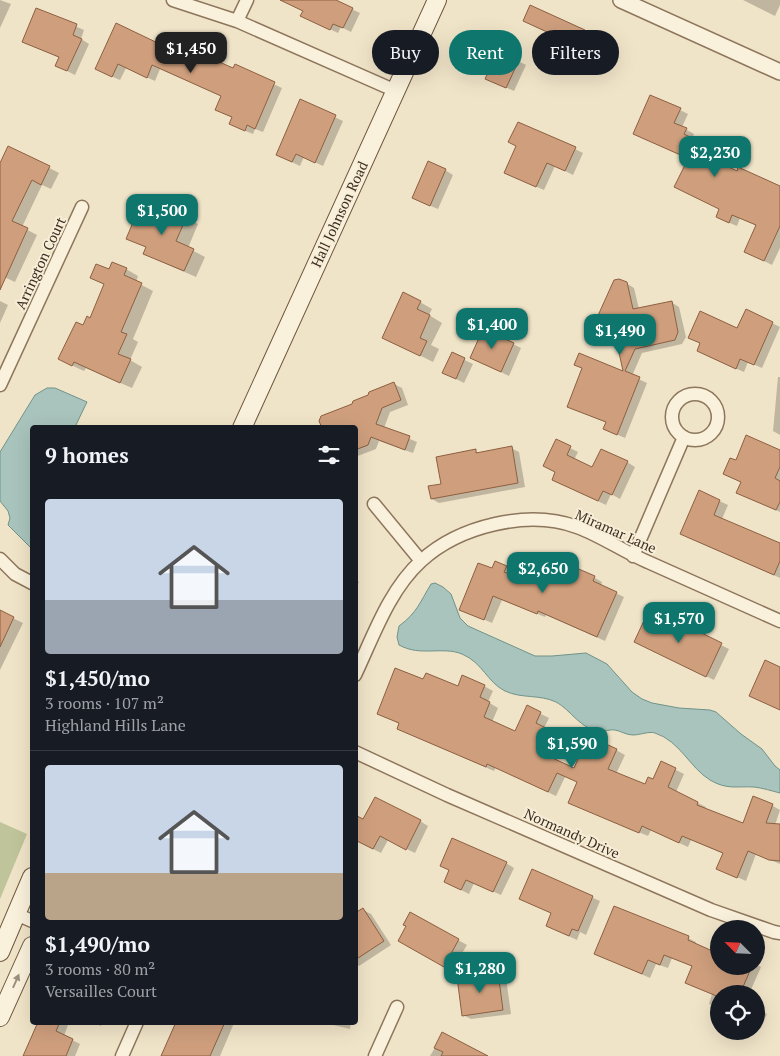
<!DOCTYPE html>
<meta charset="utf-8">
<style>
:root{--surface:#171b24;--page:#20242c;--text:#f1f3f6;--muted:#9ea1a6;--line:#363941;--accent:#0f766e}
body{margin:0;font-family:"PT Serif",serif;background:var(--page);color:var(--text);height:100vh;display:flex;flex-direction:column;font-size:19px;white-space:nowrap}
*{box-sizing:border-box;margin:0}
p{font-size:16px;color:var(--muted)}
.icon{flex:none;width:28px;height:28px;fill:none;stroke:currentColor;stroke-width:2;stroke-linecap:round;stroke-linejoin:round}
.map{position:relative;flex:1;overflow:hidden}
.panel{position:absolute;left:30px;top:425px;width:328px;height:600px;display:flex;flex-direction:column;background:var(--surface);border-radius:5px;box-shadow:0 5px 20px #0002}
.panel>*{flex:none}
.hud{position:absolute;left:372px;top:30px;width:332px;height:45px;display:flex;gap:10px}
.needle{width:32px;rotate:294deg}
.controls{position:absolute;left:710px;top:920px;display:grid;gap:10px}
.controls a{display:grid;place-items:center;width:55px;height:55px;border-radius:50%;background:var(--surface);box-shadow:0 5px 20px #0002;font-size:25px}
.price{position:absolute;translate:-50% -42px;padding:0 11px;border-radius:10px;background:var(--accent);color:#fff;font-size:16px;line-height:32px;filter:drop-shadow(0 1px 2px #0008)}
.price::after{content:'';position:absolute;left:50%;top:30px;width:15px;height:11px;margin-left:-8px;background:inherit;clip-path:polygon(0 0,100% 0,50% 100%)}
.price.selected{background:#222;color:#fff}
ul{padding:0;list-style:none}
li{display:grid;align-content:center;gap:10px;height:265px;padding:0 15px}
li+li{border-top:1px solid var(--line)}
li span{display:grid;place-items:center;height:155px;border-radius:5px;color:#555}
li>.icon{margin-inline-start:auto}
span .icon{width:90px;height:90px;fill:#fffc;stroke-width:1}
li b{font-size:21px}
h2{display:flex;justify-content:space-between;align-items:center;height:60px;padding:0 15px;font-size:21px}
.chip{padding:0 18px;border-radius:22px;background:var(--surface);box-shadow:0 5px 20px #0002;font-size:18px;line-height:45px}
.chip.selected{background:var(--accent);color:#fff}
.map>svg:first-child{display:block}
.cemetery{fill:#bfc49a}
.water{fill:#a9c4bc;stroke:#6f938a}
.shadow{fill:#0003}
.building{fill:#cf9f7d;stroke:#8d5f41}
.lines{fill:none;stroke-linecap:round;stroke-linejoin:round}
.minor-casing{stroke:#8d765c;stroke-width:15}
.tertiary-casing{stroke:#8d765c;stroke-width:18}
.secondary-casing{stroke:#6f573f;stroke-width:20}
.minor{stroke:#faf1dc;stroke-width:12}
.tertiary{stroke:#faf1dc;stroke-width:15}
.secondary{stroke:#faf1dc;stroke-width:18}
.oneway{fill:#9c907e}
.labels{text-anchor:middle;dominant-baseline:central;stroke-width:4;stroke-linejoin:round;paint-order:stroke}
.street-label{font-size:14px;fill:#3d2e20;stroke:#f7eed8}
</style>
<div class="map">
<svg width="780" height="1056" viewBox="0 0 780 1056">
<rect width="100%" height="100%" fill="#f0e4c8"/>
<path class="cemetery" d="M0,822l27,12 -27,65z"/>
<path class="water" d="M47,388h8l32,14 -12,25 -43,1v121l-24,-24 2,-7 -2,-7 -8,-10v-49l35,-57z
M435,583l8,4 8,7 9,24 8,8 67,30h17l34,-3 21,11 25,28 10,7 10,4 27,5 31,2 6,2 25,22 21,15 13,17 5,4v23c-8,-2 -17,-5 -26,-6 -18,-1 -27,3 -44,-7 -20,-12 -30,-39 -55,-47 -6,-2 -15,2 -22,2 -7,0 -12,-4 -18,-5 -5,-1 -10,2 -15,1 -19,-1 -29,-21 -44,-29 -17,-8 -34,-3 -51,-11 -18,-9 -22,-28 -43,-37 -20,-8 -41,3 -63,-9l-2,-8 2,-11c18,-13 21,-24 32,-42z"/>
<path class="shadow" d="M0,0l11,4 -11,24z
M287,0h46l27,13 -9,19 -10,-5 -3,6 -28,-13 -6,-9z
M743,0h37v5l-5,11z
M531,7l61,28 -13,29 -30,-13 -1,-19z
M36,9l48,21 -3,9 8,5 -14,31 -18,-9 3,-8 -37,-16z
M117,25l72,34 45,11 1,-4 47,22 -19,44 -8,-3 -2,5 -15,-6 -5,-10 -17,-8 6,-14 -62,-27 -5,12 -29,-13 -6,12 -16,-7z
M518,61l8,4 -12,26 -20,-9z
M301,101l42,20 -20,45 -19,-9 -4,9 -15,-7z
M680,110l8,4 -6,13 12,7 -2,5 27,14 -4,9 22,10 43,15v61l-8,17 -26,-13 11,-26 -17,-8 -3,8 -12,-5 -5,-12 -33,-46 -1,-6 -44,-19z
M9,147l50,26 -8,16 -9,-4 -20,42 15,8 -22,47 -13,-6 -2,4v-114z
M575,149l8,4 -10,22 -18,-9 -11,24 -30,-13z
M445,170l8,5 -15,34 -17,-7z
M186,217l12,7 -10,24 17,9 -9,20 -39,-17 -12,-7 2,-5 -19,-10 14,-13z
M126,269l12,7 -2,6 17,9 -20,48 5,3 -8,18 12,7 -10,21 -46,-20 -2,3 -13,-6 13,-39 7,-7 14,-34 -13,-7 18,-7z
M626,283l8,5 5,21 32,-7 8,5 7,30 -4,7 -40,9 -10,23 15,7 -22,55 -21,-9 3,-6 -31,-13 48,-37z
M0,301l8,4 -8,18z
M420,302l12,7 -3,6 13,8 -11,22 8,4 -6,13 -50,-25z
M747,311l33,16 -18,41 -14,-6 -4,10 -38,-17 -5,-11 -12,-7 49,-7z
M513,344l8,4 -12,28 -38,-18z
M452,354l21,10 -9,19 -12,-6z
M778,377h2v58l-7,-4z
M394,384l8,4 6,17 -18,7 -6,16 33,14 -4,11 -34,-12 -3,8 -21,8 -2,-52z
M556,441l22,11 -4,8 19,9 34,-7 8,5 -15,32 -9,-5 -5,11 -45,-21 -5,-12z
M511,448l8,4 6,35 -86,16 -7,-4 43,-48 6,3z
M780,451v61l-34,-15 -4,-14 -17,-9 11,-12z
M700,492l28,13 -6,14 58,26v33l-91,-40z
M507,567l7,4 -2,6 18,7 44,-12 1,-3 20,9 7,4 -1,4 23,11 -19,44 -59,-26 -1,2 -43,-17 -10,23 -32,-14 33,-39z
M355,579l4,3 -4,8z
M0,612l23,11 -23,47z
M673,621l56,28 -15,31 -72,-35 30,-20z
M424,681l34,7 26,-2 9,5 -5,11 10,6 -6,14 24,10 11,-25 22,11 -5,10 20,10 -10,22 20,10 17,-20h25l9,5 -9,19 29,12 8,-5 9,-18 22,11 -8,18 30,15 -1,2 38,16 11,-27 19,8 7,4 -5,15 5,1v38l-24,-10 -10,27 -28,-12 6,-15 -33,-14 -3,7 -37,-17 -3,6 -70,-29v-25l-13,-5 -9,19 -60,-29 -2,4 -87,-38 -7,-9 -22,-10z
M355,816l9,5h56l8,5 -13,27 -27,-13 -7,13 -26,-13z
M506,863l8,5 -13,27 -27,-12 -5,11 -24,-12z
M533,871l67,30 -14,34 -6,-3 -3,8 -22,-10 -2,-17z
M363,910l8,4 20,31 -32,21 -4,-2v-49z
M410,913l57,32 -15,25 -52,-29 7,-15z
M688,938l8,4 -1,3 24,21h37v-2l5,3 -12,27h-30v15l-10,-5 3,-10 -18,-8 -1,-19 -21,-9 -4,10 -12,-4 -6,14 -54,-24z
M498,973l8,5 5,36 -40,5 -8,-4 -4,-37z
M756,1009l11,5 -6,14 -5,-2z
M39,1022h30l-5,14 16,8 -5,12h-48z
M92,1022h11l-2,4z
M177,1022l57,1 -14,33h-58z
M321,1022h30l-1,7z
M443,1034l42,22h-55z"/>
<path class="building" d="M280,0h56l17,8 -10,20 -10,-4 -3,6 -30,-14 3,-5z
M530,5l55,25 -14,31 -31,-14 7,-15 -24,-11z
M36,8l41,16 -4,11 9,4 -15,32 -12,-5 4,-9 -37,-15z
M116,23l73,35 3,-8 41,18 2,-4 40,18 -20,47 -8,-4 -2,6 -16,-7 3,-7 -17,-7 6,-14 -69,-31 -5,13 -29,-14 -6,13 -17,-8z
M498,50l21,10 -13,28 -21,-9z
M650,95l31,13 -7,15 13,5 -3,6 28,14 -4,9 29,14 1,-4 42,19v40l-16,35 -20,-9 12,-27 -24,-10 -3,8 -13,-6 3,-8 -45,-22 12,-24 -3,-1 2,-5 -52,-23z
M300,99l36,16 -21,48 -19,-9 -4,8 -16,-7z
M518,122l58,25 -11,24 -18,-8 -11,24 -32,-14 12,-27 -8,-4z
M8,146l42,20 -9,19 -9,-5 -20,41 16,7 -28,62v-127z
M428,161l18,8 -16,37 -18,-8z
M152,200l35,16 -11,25 18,8 -10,22 -41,-17 3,-7 -20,-8 8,-19 7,3z
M112,262l15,6 -3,7 18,8 -21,49 6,2 -9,20 13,5 -11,24 -46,-21 -2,4 -14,-7 18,-37 7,3 4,-9 3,2 14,-34 -14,-6 6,-14 13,5z
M619,279l8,3 6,27 39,-8 6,31 -3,8 -40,9 -10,22 15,6 -23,58 -14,-6 3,-7 -39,-15 15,-39 -8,-3 5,-12 44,18 -7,-32 -4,-2 -2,-10 -14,-7 18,-40z
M403,292l18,9 -4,8 13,6 -10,23 7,3 -7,15 -38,-18z
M746,309l27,13 -19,43 -14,-6 -4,10 -39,-18 3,-8 -12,-5 12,-27 37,17z
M483,329l31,14 -13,29 -31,-14z
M452,352l13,6 -9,21 -14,-6z
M394,382l7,18 -19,8 -6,16 34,12 -5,14 -34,-13 -3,8 -13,5v-22h-33l-3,-7 2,-5 31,-12 1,-3 15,-6 1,-3z
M746,435l34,15v17l-5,11 5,3v21l-4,8 -40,-17 5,-11 -18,-8 7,-16 6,2z
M556,439l15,7 -4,9 25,12 9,-18 27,12 -16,34 -9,-4 -5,10 -46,-21 3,-8 -12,-6z
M512,446l6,37 -87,16 -3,-13 13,-2 -5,-27 40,-8v4z
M699,490l21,10 -6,15 66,28v18l-6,14 -94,-41z
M539,557l34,13 1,-3 21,9 -2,5 24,11 -20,45 -59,-26 -1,3 -44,-18 -9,24 -25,-10 19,-47 14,5 3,-7 12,5 -3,6 25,10z
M0,610l14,7 -14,30z
M648,612l23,11 2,-4 49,24 -16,34 -72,-35z
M765,660l15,7v43l-31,-14z
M395,668l28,11 3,-6 32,13 4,-11 23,10 -5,12 10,5 -6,15 31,14 12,-26 14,7 -5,11 20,10 -10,22 28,13 10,-23 7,3 4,-9 22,10 -9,20 37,15 3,-7 5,2 8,-18 15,7 -8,19 30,15 -1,3 46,18 10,-27 20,8 -7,19 14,1v37l-11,-1 -21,-9 -11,27 -21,-9 7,-16 -41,-17 -3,7 -37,-17 -3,7 -71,-30 9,-21 -20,-9 -9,19 -61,-28 -1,3 -89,-38 2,-6 -22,-9z
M375,797l46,23 -15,30 -26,-14 -7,13 -18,-9v-25l8,4z
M452,838l55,24 -14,30 -27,-12 -5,10 -17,-8 5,-12 -9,-4z
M532,869l61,27 -15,35 -6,-2 -3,7 -23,-10 5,-13 -32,-14z
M614,906l75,30 -1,4 31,14v12h33l-12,28h-21v3l-34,-14 7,-17 -28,-11 -4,10 -12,-5 -6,14 -48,-20z
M363,908l21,33 -29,19v-47z
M410,912l49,27 -15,28 -46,-26 8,-15 -3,-1z
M498,972l5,38 -41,6 -5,-39z
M38,1022h22l-4,9 17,8 -7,17h-43z
M176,1022h49l-15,34h-49z
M442,1032l46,24h-47l2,-4 -9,-4z"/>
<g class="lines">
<defs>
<path id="minor" d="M173,0l64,21 159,70
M237,21l10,-21
M0,385l82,-178
M672 417a23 23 0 1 1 46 0a23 23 0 1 1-46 0Z
M374,504l47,57
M633,556l51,-119
M0,559l15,15 17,9
M355,675c18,-38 34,-85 66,-114 38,-35 107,-52 156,-34 25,9 47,25 71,35 44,20 88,39 132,59
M355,752l92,43 264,115 63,22 6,1
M16,914l16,7
M122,1056l15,-34
M375,1056l22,-49"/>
<path id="tertiary" d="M621,0l159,72"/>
<path id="secondary" d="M242,428l195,-428
M0,952l32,-75
M0,1017l32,-71"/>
</defs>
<use href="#minor" class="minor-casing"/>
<use href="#tertiary" class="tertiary-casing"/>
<use href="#secondary" class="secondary-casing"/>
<use href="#minor" class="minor"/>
<use href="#tertiary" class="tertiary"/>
<use href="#secondary" class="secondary"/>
</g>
<defs><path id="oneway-solid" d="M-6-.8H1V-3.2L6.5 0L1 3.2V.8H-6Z" transform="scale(1.25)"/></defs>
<use class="oneway" href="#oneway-solid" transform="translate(16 981) rotate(-66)"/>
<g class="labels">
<g class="street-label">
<text transform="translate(339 214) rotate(-65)">Hall Johnson Road</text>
<text transform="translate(40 263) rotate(-65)">Arrington Court</text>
<text transform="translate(616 531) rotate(24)">Miramar Lane</text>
<text transform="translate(572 833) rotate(24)">Normandy Drive</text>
</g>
</g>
</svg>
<div class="controls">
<a><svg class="needle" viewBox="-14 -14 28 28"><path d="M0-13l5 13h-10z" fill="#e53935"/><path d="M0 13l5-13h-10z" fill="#9ea1a6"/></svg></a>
<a><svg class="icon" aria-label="locate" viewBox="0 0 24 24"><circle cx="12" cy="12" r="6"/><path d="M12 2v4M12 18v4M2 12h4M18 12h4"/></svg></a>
</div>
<b class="price selected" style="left:191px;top:74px">$1,450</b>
<b class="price" style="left:715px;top:178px">$2,230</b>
<b class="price" style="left:162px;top:236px">$1,500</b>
<b class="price" style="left:492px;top:350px">$1,400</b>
<b class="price" style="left:620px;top:356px">$1,490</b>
<b class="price" style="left:543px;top:594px">$2,650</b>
<b class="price" style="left:679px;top:644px">$1,570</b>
<b class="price" style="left:572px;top:769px">$1,590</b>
<b class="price" style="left:480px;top:994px">$1,280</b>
<div class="hud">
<a class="chip">Buy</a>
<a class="chip selected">Rent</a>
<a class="chip">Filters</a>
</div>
<section class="panel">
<h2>9 homes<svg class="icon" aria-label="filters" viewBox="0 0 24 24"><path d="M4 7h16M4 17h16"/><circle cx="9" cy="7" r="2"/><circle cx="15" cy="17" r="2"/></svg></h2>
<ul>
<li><span style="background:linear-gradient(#c9d6e8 65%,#9aa5b1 0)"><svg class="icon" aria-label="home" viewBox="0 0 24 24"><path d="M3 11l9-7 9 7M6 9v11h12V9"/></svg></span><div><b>$1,450/mo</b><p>3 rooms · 107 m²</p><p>Highland Hills Lane</p></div></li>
<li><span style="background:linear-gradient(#c9d6e8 70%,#b9a48a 0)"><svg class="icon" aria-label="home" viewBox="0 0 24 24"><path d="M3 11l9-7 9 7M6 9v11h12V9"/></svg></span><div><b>$1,490/mo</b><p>3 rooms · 80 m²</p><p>Versailles Court</p></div></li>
</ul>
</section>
</div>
